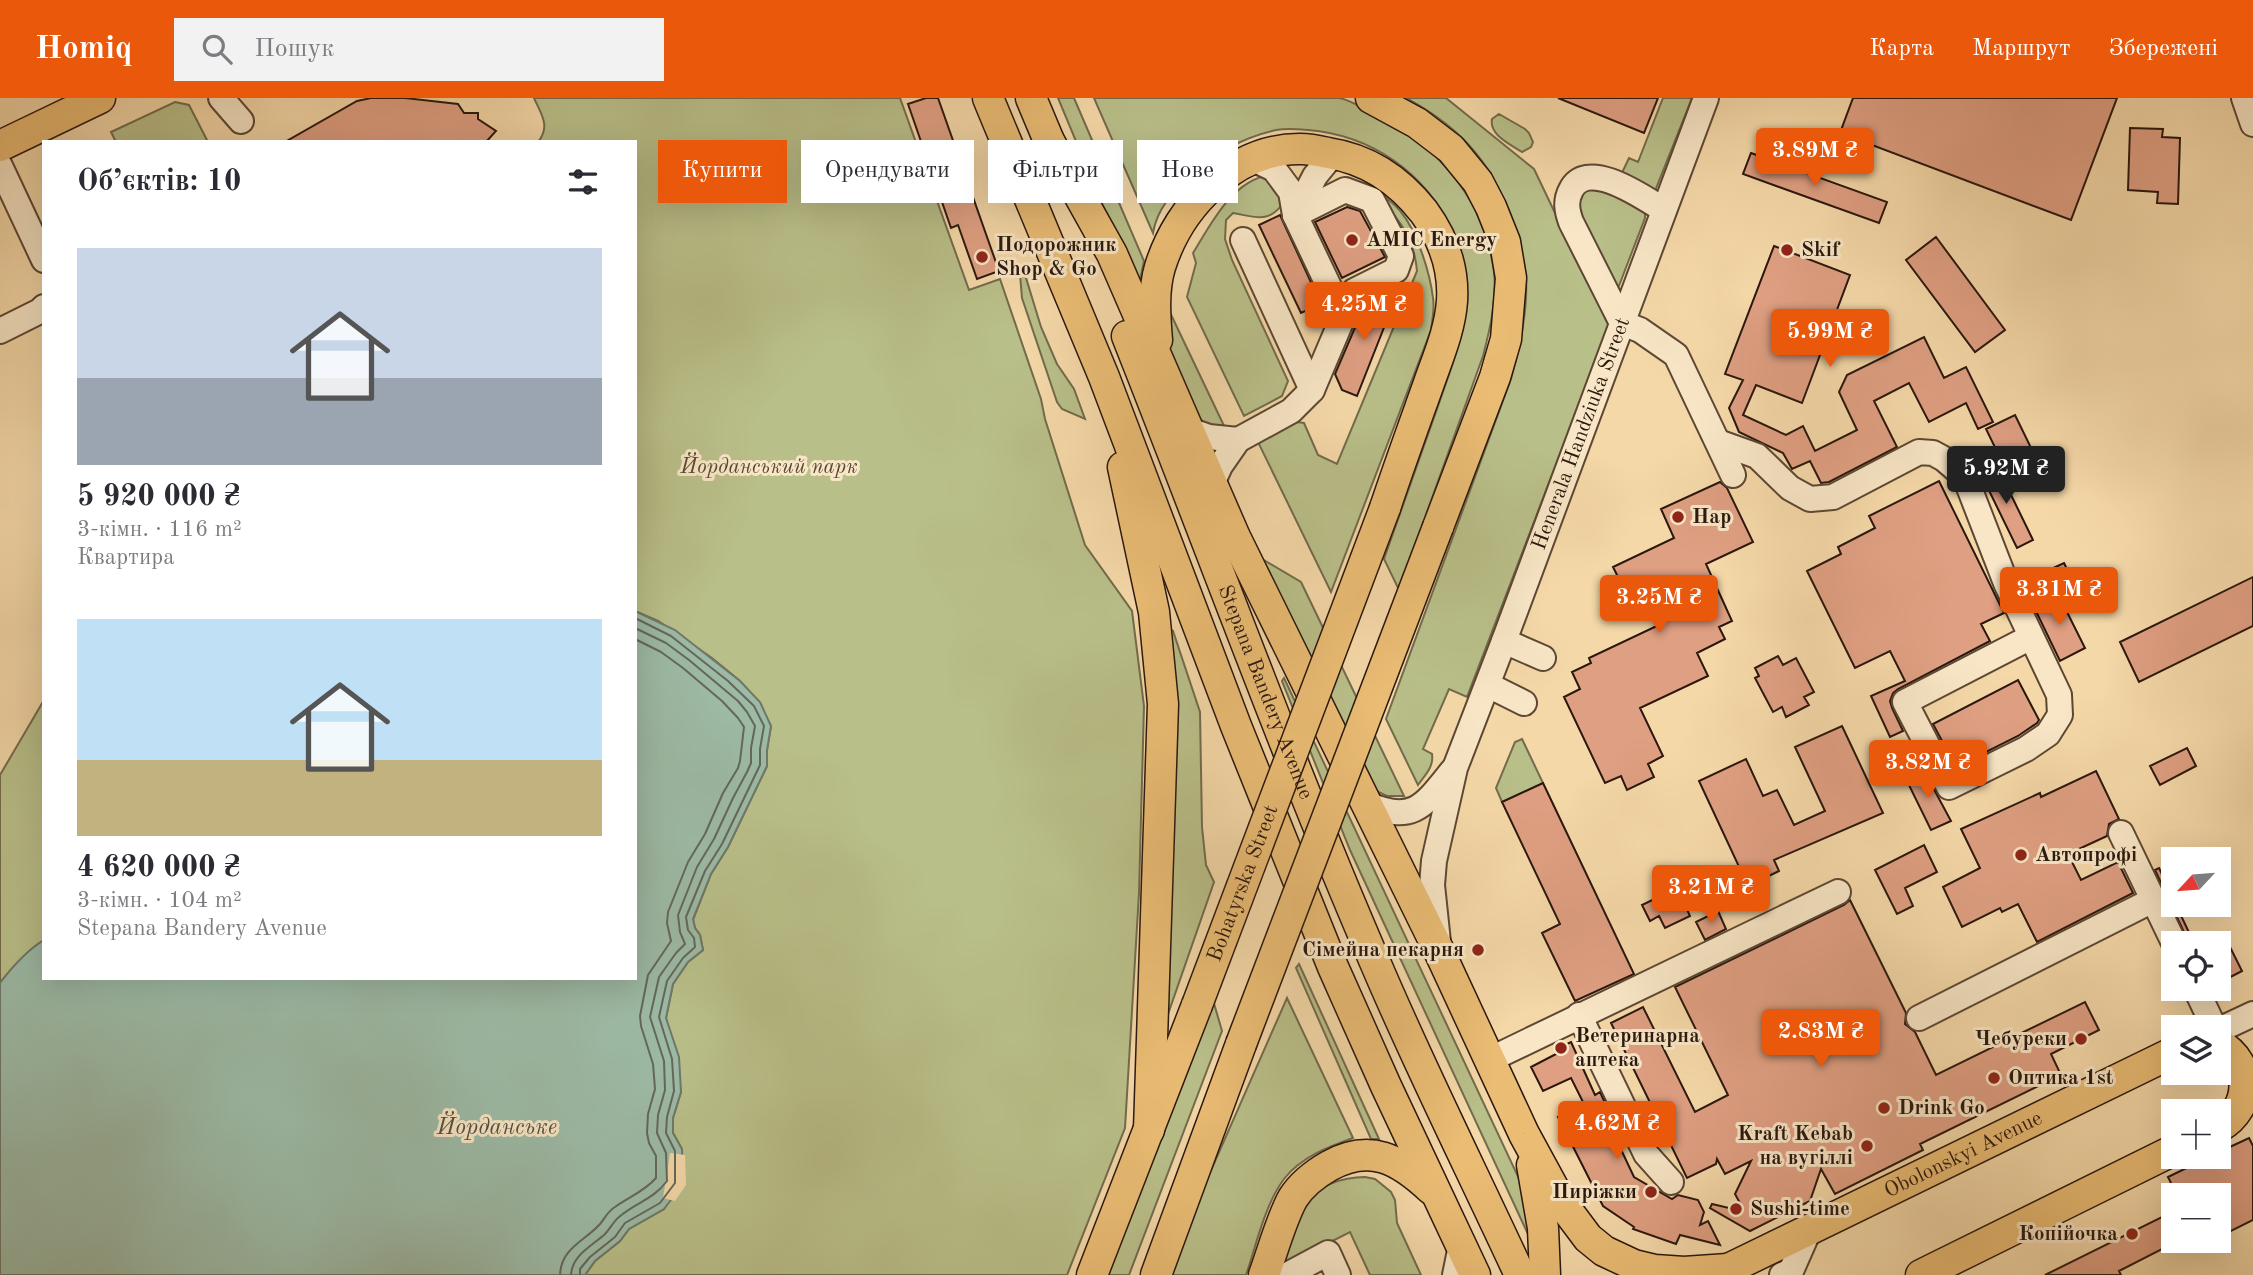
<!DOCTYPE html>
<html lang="uk">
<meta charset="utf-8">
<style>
:root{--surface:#fff;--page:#f2f2f3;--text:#2b2b33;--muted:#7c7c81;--accent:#ea580c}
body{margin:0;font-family:"Old Standard TT",serif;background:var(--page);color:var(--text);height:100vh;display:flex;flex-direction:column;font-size:26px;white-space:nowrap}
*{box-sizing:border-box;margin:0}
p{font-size:23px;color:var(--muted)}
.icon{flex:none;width:38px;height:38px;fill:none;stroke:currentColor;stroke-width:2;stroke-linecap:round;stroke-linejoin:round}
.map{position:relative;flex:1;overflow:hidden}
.panel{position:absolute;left:42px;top:42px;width:595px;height:840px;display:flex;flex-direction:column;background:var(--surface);border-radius:0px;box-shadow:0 7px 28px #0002}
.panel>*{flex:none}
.hud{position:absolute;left:658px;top:42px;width:665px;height:63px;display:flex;gap:14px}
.needle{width:46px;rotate:244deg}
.tools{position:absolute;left:2161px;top:749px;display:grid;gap:14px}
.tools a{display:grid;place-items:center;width:70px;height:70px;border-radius:0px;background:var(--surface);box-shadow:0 7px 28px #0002;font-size:35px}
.price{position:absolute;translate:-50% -60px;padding:0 16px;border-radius:7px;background:var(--accent);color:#fff;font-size:23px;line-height:46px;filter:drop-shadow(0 2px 4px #0008)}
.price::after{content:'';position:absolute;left:50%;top:42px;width:21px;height:16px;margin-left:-10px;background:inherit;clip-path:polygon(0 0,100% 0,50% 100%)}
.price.active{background:#222;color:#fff}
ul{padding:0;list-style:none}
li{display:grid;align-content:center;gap:14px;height:371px;padding:0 35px}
li span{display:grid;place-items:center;height:217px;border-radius:0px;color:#555}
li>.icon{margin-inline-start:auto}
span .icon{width:126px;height:126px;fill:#fffc;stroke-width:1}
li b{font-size:30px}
h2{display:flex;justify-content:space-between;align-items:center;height:84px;padding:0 35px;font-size:30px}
.tag{padding:0 24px;border-radius:0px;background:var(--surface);box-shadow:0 7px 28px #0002;font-size:24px;line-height:63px}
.tag.active{background:var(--accent);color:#fff}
header{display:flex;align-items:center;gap:42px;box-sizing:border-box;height:98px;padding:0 35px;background:var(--accent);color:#fff}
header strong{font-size:33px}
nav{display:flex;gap:38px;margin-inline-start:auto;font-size:24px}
.search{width:490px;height:63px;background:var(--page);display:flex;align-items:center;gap:18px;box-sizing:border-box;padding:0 24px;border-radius:0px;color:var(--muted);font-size:26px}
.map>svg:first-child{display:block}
.green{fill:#b9bf89;stroke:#726b4c;stroke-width:2}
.water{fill:#9cbaa6;stroke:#6e7969;stroke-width:2}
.pier{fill:#f5d8a8}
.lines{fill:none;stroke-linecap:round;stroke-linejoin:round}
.shore{stroke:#63685a;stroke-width:2}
.building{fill:#df9f82;stroke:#2a170e;stroke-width:2}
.minor-casing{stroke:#5d4734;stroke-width:28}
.major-casing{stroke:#2a170e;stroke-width:33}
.minor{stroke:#f8e6c6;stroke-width:24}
.major{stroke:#eabc74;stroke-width:30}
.major-bridge-casing{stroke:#2a170e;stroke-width:33;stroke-linecap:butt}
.major-bridge{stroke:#eabc74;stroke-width:30}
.poi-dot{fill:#8f2418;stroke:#f8e6c6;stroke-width:2.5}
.labels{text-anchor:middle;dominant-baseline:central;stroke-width:6;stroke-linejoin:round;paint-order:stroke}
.poi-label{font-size:21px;font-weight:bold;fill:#2a170e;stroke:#f8e6c6;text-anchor:start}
.street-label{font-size:21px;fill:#2a170e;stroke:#f8e6c6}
.park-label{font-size:21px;font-style:italic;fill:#554933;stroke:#f8e6c6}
.water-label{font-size:23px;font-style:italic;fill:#525043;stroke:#f8e6c6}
</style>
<header>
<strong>Homiq</strong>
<div class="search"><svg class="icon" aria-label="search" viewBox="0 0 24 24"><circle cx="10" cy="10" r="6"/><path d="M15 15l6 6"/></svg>Пошук</div>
<nav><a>Карта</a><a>Маршрут</a><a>Збережені</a></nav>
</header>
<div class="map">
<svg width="2253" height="1177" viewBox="0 0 2253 1177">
<rect width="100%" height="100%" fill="#f5d8a8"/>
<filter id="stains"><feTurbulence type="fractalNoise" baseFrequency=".00286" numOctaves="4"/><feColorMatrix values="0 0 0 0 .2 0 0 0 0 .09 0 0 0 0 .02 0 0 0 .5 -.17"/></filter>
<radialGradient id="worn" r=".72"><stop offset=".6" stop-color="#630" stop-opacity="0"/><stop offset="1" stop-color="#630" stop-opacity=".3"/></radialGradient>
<path class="green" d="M534,0h366l69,192 31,-11 41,120 4,20 40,126 47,66 12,95 -5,187 -14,235 -58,147h-482l10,-14 25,-20 9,-12 35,-20 18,-60 -9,-16v-15l8,-26 -15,-74 7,-34 15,-22 15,-12 -3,-15 -5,-7 -2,-8 18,-46 17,-27 39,-81v-16l4,-24 -22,-35 -9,-10 -28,-23 -54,-37 -23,-10v-469h-97c13,-16 3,-28 -4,-44z
M1058,0h16l70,163 -6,29z
M1094,0c57,0 114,0 171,0 24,0 51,0 74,0 14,2 35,17 48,24 58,30 98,83 107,150 3,28 -4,57 -11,84l-84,234 -15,-31c18,-50 35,-100 53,-150 12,-36 28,-73 30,-112 1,-24 -6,-45 -15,-66 -26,-58 -81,-96 -144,-101 -10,-1 -22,-2 -32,0 -32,7 -64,24 -87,47 -17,16 -32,32 -36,56z
M1406,0h40l88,71 75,157 -142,371 -18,-8 -26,60 9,5c2,13 -7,21 -14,31l-32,-66 125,-340c9,-32 17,-67 15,-101 -1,-16 -6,-32 -11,-47 -19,-64 -51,-102 -109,-133z
M1663,0h29l-37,93 -36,-12 10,-21 9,4z
M175,4l14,3 19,37h-92l-5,-10z
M1499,16l26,15 4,4 4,9 -2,5 -9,5c-12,-8 -33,-17 -30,-33z
M1269,77l15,27c-15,22 -28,15 -51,11l-7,7 -1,19 7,21 56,121 -6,15 -38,20 -57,-119 9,-34 -3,-10c18,-29 39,-72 76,-78z
M1347,79c18,9 42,19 54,35 16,19 29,61 32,86 2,10 -1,22 -2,32l-100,262 -73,-150 39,-20 7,1 14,32 19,9 80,-193c-4,-47 -33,-69 -70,-94z
M1605,89l40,24v7l-28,73 -39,-71v-29z
M1020,176l6,4 15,49 16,37 17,25 11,30 -23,-10 -5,-7 -35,-104z
M1165,204l61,128 -21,-6 -7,-6 -32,-66z
M1257,458l44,26 103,214h-17l-13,-6z
M1165,528l8,5 27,81 2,115 4,38 8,17 -55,158z
M1284,580l238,507 11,60 -183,-395 -68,-169z
M44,602v240c-18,11 -31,26 -44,43v-208z
M1522,641l21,44 -41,19 -6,-14 19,-46z
M1299,866l80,175h-8l-75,-171z
M1211,895l11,38 -93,244h-28z
M1287,900l66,140c-25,9 -52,19 -69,41 -19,25 -28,67 -38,96h-74l29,-82z
M1365,1079l10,2 16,13 4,8 2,23 24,52h-51l-20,-43 -69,35c4,-13 13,-54 21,-63 15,-18 40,-27 63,-27z"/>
<path class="water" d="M635,513l40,19 65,51 20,21 11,24 -4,24v16l-39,81 -17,27 -18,45 2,9 5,7 3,15 -15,12 -15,22 -7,34 13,39 2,35 -8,26v15l9,16 1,35 -19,25 -35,20 -9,12 -25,20 -10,14h-585v-292c13,-17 26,-32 44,-43v38h591z"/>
<path class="pier" d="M670,1055l15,2 1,30 -11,16 -12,-3z"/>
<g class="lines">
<path class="shore" d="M560,1177c1,-27 25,-34 40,-51 5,-6 8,-13 15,-17 14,-10 30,-16 41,-29v-22l-7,-13 -2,-10 1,-19 7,-25 -2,-25 -12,-38 -1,-10 8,-41 23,-34 -4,-18 1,-11 20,-50 17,-28 18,-41 15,-25 2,-7 4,-34 -6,-9 -16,-17 -39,-33 -22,-16 -26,-13
M571,1177c1,-20 21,-29 34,-41 5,-5 8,-12 14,-17 17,-15 34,-17 48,-36l-1,-28 -9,-20 1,-18 7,-25 -1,-29 -14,-44 9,-40 17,-24 9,-9 -5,-12 -2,-17 19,-48 17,-28 19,-41 14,-26 4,-9v-15l4,-22 -8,-14 -9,-11 -49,-41 -23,-17 -31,-15
M580,1177v-6l10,-12 25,-20 10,-14 35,-20 15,-20v-32l-9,-18 1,-16 7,-26 -2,-32 -13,-42 8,-36 16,-23 12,-11 -1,-9 -6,-8 -2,-13 19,-46 17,-27 38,-79v-16l4,-23 -10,-20 -26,-25 -57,-45 -36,-18"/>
</g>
<path class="building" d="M371,0h34l53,6 6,9h14v6l18,12 -10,11h-201l72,-41z
M926,0h12l61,173 -22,8 -19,-54 -7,3 -43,-124z
M1558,0h100l-14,35z
M1853,0h264l-46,122 -231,-87z
M2130,30l33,1 -1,8 18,1 -2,66 -21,-1 1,-11 -30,-2z
M1751,55l136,49 -8,21 -136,-49z
M1347,109l13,4 25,46 -43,21 -27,-56z
M1280,117l41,89 -20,9 -42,-88z
M1936,139l69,93 -30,22 -69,-92z
M1774,148l76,29 -48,128 -46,-18 -13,30 43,20 17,-9 12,25 42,-21 -18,-38 8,-17 77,-38 20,41 22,-11 27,55 -15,7 -12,-26 -37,19 -20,-39 -35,18 23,46 -68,35 -8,1 -11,-22 -18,8 -9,-16 -44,-21 -10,-24 14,-28 -18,-6z
M1392,191l6,3 -41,104 -15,-6 -7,-16 31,-72z
M2015,317l21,43 -29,14 -21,-43z
M1996,366l37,76 -16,8 -37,-76z
M1939,383l65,132 -23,11 9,17 -92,48 -5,4 -3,8 2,7 11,23 -13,6 -19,-41 34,-15 -15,-30 -35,17 -48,-97 34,-17 -3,-7 37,-19 -6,-12z
M1720,384l7,6 26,54 -47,22 26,57 -13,6 6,12 -28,14 11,23 -68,32 23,48 -15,8 6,13 -27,13 -6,-14 -16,7 -41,-86 16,-8 -8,-17 19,-9 -2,-5 72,-34 -20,-40 -16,7 -12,-24 61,-29 -13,-29z
M2064,465l14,29 -13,6 -14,-29z
M2253,479v49l-114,56 -19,-40z
M2058,496l27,54 -25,13 -27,-56z
M1778,558l5,9 13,-7 18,34 -10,5 5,8 -23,12 -4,-10 -9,5 -18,-34 4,-2 -4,-8z
M2018,582l21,40 -2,3 -19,13 -62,31 -23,-43z
M1842,628l41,87 -109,47 5,11 -31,15 -49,-105 47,-22 17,37 14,-6 17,35 31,-14 -30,-64z
M2187,650l9,18 -36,19 -10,-19z
M1923,671l28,52 -20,9 -26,-53z
M2096,673l23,48 -10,5 -2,12 -39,18 13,26 37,-18 15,31 -96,49 -19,-38 -16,8 -2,-4 -38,19 -19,-40 37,-19 -19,-39 79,-36 1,4z
M1543,685l91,191 -59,27 -33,-68 18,-9 -58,-122z
M1924,747l13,27 -32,16 8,18 -16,8 -22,-44z
M2159,770l15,32v5h2l18,38h-5l-34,-73z
M1677,790l13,28 -25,12 -6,-12 -9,5 -8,-16z
M1850,802l56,113 -1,11 10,8 21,43 149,-73 14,28 -48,24 10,21 -141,69 3,6 -88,44 -14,-25 -11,32 -60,30 -40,-23 2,-4 21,5 8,-4 -6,-11 16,-33 -26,13 -8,-15 -1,5 -29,14 -76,-155 32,-16 52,105 33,-17 -53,-108 169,-82z
M1718,813l8,18 -21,11 -9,-18z
M2229,847l13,26 -23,12v-33z
M1571,944l24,53 5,-3 13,28 -5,2 26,55 38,22 6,-4 20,5 6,12 -4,13 8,-4 12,24 -40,-10 -4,9 -43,-15 1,-2 -31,-21 -45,-89 26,-13 -13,-26 -28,13 -12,-24 27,-14 -2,-4z
M2249,1040l4,8v74l-34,17v-42h-42l-9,-18 41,-20h10v-5z
M2174,1113v32l-55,28 2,4h-76z"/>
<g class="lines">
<defs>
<g id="minor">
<path d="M221,0l20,23"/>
<path d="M2244,0l9,26"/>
<path d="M1253,61l21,10 17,23 4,23 47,99"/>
<path d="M0,68l44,94"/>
<path d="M1664,112c-20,-12 -77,-53 -93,-20 -6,11 -4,21 0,32l51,101 18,7 36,25 57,120"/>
<path d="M1295,117l20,-39 18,-22"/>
<path d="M1243,142l69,150"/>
<path d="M0,233l40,-20 4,-4"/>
<path d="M1189,332l20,7 29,3"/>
<path d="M1718,344l39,14 33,32 20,11 23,-2 86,-45 14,1 11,6 21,18 41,106 53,112 1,20 -12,19 -22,15 -77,38 -44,-85 126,-65"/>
<path d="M1212,386l8,-18 18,-26 53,-29 21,-21 42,-99 42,-21 5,-14 -29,-56 -27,-10 -50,25"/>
<path d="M1504,543l39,17"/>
<path d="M1488,587l36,18"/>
<path d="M1367,706c46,20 57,2 85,-33"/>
<path d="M2121,735l53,110"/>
<path id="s1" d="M1438,844l-6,-57 2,-24 21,-93 49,-127 202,-543"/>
<path d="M2196,891l18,38"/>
<path d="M1579,917l67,139 25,28"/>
<path d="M1919,920l234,-118"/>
<path d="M2219,932l34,-16"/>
<path d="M1489,962l349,-168"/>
<path d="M1287,1177l41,-22 10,22"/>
<path d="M1455,1177l6,-29"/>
<path d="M1782,1177l9,-4 18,-41"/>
</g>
<g id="major">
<path d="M988,0l116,279 132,349 97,241 53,119 89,189"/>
<path d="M1031,0l26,62"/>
<path d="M1371,0l46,25 34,26 27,33 13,25 14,35 6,36 -5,61 -11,38 -57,150"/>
<path d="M1049,43l63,113 123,283 205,416 84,181 37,68 27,36 16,13 30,14 21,5 29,2 44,-3"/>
<path d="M0,48l100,-48"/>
<path id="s2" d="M1127,238c83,209 159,420 248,626 45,106 97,209 145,313"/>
<path d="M1157,242c-2,-23 -4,-50 3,-73 19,-61 74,-119 141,-118 9,0 18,2 27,4 40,6 71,27 96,59 19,26 30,57 28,89 -2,29 -14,56 -23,82 -15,42 -30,83 -44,125"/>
<path d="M1123,369l31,145 9,92 -14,426"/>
<path d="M2219,946c34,19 34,64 0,83"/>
<path d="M1532,1067l11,63 2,47"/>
<path d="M1092,1177l105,-270"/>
<path d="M1156,1177l85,-231"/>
<path d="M1264,1177c8,-22 18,-58 29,-77 9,-14 22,-24 36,-32 41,-23 70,-7 102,23"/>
<path id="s3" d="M1716,1177l458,-223"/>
<path d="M1921,1177l253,-125"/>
</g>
</defs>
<use href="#minor" class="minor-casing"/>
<use href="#major" class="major-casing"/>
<use href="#minor" class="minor"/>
<use href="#major" class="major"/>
<defs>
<g id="major-bridge">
<path id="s4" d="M1197,907l188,-497"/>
<path d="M1241,946l197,-517"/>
</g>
</defs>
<use href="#major-bridge" class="major-bridge-casing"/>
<use href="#major-bridge" class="major-bridge"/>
</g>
<g class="poi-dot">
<circle cx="1352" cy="142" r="7"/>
<circle cx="1787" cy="152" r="7"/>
<circle cx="982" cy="159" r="7"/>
<circle cx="1678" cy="419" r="7"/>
<circle cx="2021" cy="757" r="7"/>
<circle cx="1478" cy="852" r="7"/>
<circle cx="2081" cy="941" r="7"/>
<circle cx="1561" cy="950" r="7"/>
<circle cx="1994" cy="980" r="7"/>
<circle cx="1884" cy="1010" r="7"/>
<circle cx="1867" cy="1048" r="7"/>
<circle cx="1651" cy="1094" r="7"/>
<circle cx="1736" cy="1111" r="7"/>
<circle cx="2132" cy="1136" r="7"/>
</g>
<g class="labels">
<g class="poi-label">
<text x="1366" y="142">AMIC Energy</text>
<text x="996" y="147">Подорожник<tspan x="996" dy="24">Shop &amp; Go</tspan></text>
<text x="1801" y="152">Skif</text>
<text x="1692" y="419">Hap</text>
<text x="2035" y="757">Автопрофі</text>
<text x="1464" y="852" text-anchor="end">Сімейна пекарня</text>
<text x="1575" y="938">Ветеринарна<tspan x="1575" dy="24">аптека</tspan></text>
<text x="2067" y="941" text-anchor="end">Чебуреки</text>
<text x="2008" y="980">Оптика 1st</text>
<text x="1898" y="1010">Drink Go</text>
<text x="1853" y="1036" text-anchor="end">Kraft Kebab<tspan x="1853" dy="24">на вугіллі</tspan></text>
<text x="1637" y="1094" text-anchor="end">Пиріжки</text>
<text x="1750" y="1111">Sushi-time</text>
<text x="2118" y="1136" text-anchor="end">Копійочка</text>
</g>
<g class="street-label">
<text stroke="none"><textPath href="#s1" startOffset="534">Henerala Handziuka Street</textPath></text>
<text stroke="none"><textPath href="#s2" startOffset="382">Stepana Bandery Avenue</textPath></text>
<text stroke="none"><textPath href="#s4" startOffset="130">Bohatyrska Street</textPath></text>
<text stroke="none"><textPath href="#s3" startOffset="275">Obolonskyi Avenue</textPath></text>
</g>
<g class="park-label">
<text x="769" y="369">Йорданський парк</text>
</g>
<g class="water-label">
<text x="497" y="1029">Йорданське</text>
</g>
</g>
<rect width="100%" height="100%" filter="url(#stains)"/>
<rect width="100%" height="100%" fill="url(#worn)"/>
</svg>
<div class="tools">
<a><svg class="needle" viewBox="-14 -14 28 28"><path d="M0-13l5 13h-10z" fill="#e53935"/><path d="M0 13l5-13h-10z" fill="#7c7c81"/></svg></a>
<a><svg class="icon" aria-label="locate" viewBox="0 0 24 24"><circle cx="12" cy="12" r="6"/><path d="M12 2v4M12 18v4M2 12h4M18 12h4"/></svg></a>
<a><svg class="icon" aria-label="layers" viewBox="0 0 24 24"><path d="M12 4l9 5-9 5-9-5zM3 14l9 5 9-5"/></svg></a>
<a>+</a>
<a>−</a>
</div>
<b class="price" style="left:1815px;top:90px">3.89M ₴</b>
<b class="price" style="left:1364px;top:244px">4.25M ₴</b>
<b class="price" style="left:1830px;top:271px">5.99M ₴</b>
<b class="price active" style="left:2006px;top:408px">5.92M ₴</b>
<b class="price" style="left:2059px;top:529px">3.31M ₴</b>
<b class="price" style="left:1659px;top:537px">3.25M ₴</b>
<b class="price" style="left:1928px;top:702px">3.82M ₴</b>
<b class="price" style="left:1711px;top:827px">3.21M ₴</b>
<b class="price" style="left:1821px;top:971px">2.83M ₴</b>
<b class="price" style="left:1617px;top:1063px">4.62M ₴</b>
<div class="hud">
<a class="tag active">Купити</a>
<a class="tag">Орендувати</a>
<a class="tag">Фільтри</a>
<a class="tag">Нове</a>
</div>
<section class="panel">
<h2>Об’єктів: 10<svg class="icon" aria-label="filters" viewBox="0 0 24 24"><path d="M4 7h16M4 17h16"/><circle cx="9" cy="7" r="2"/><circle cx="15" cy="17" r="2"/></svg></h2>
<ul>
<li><span style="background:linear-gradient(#c9d6e8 60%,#9aa5b1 0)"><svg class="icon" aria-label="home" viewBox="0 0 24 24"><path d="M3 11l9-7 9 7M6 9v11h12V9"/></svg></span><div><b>5 920 000 ₴</b><p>3-кімн. · 116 m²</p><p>Квартира</p></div></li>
<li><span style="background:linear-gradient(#bfe0f5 65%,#c2b280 0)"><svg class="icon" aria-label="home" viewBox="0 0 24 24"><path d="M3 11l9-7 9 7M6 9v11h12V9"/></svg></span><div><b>4 620 000 ₴</b><p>3-кімн. · 104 m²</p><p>Stepana Bandery Avenue</p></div></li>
</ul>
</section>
</div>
